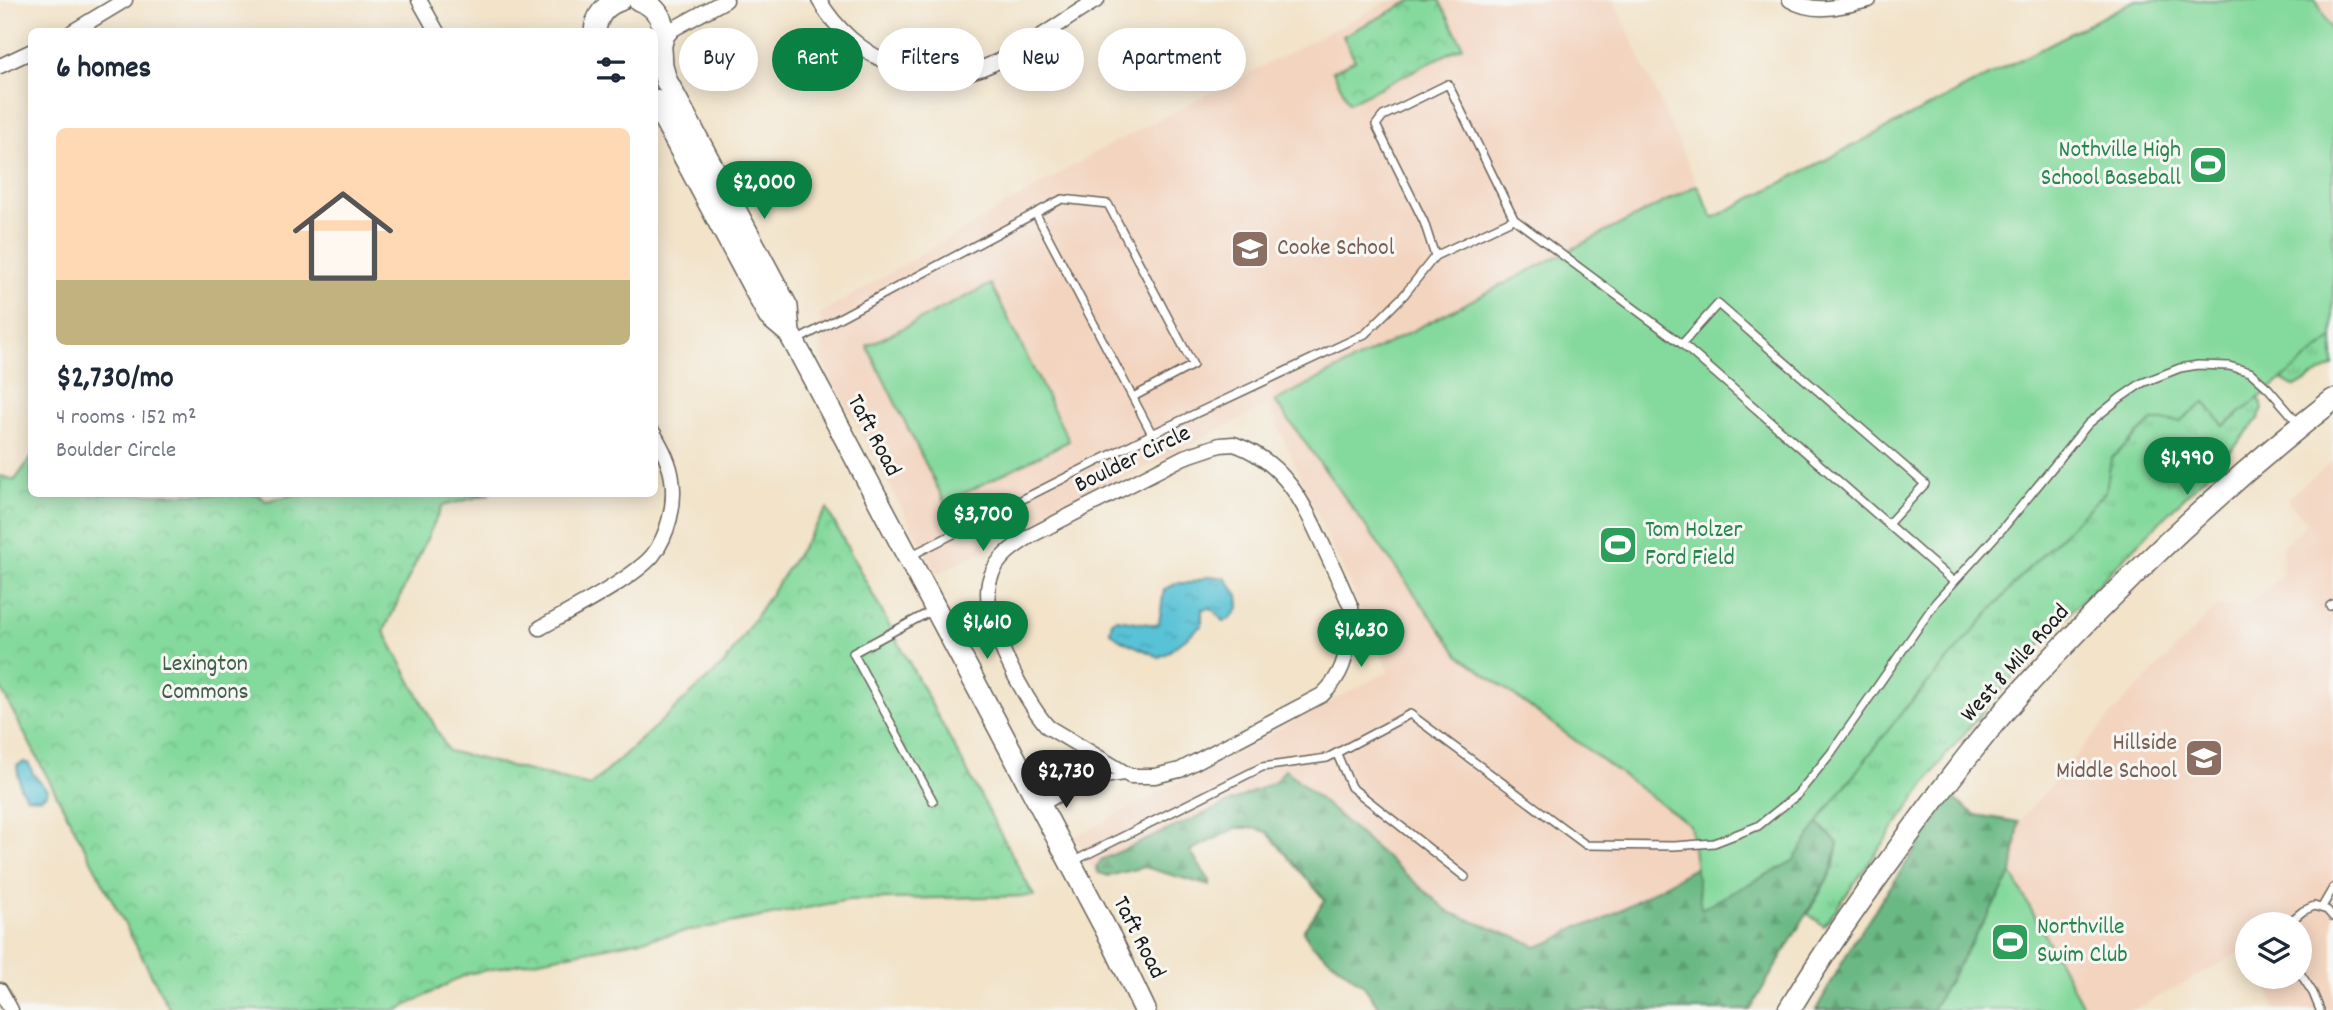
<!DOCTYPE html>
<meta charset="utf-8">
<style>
:root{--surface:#fff;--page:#f6f6f7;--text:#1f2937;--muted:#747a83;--accent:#0b8043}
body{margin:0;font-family:Dekko,sans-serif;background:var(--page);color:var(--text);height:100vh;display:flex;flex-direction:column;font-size:26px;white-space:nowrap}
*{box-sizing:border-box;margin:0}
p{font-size:23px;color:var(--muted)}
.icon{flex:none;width:38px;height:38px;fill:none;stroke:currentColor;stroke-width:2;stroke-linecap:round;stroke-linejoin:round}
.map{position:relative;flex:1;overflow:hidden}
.side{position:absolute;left:28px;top:28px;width:630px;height:469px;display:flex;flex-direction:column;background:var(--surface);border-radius:10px;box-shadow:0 4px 18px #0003}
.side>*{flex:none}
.banner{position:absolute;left:679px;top:28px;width:665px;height:63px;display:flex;gap:14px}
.buttons{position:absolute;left:2235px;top:912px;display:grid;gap:14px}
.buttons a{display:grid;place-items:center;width:77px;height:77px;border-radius:50%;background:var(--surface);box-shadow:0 4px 18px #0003;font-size:35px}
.price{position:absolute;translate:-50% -60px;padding:0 16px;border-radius:24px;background:var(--accent);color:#fff;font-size:23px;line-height:46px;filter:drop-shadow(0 2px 4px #0008)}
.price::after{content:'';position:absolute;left:50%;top:42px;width:21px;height:16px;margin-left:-10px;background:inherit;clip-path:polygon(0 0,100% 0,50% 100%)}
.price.selected{background:#222;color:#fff}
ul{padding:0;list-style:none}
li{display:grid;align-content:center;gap:14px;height:371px;padding:0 28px}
li span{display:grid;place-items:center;height:217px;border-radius:10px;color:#555}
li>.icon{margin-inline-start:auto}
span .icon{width:126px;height:126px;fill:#fffc;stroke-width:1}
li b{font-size:30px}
h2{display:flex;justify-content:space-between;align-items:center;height:84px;padding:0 28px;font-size:30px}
.tag{padding:0 24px;border-radius:32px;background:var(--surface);box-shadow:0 4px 18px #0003;font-size:24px;line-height:63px}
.tag.selected{background:var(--accent);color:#fff}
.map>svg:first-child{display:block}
.built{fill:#f3d4bf}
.grass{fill:url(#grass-tufts);stroke:#507a5c;stroke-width:2}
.forest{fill:url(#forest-firs);stroke:#446a50;stroke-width:2}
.park{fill:url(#park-crowns);stroke:#507a5c;stroke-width:2}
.pitch{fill:#84d99c;stroke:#507a5c;stroke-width:2}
.water{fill:url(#water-ripples);stroke:#3a6f79;stroke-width:2}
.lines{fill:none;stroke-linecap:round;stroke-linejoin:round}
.lane-casing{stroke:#676259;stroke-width:10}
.street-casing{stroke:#676259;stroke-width:17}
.secondary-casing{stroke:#676259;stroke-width:24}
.lane{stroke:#fff;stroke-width:7}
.street{stroke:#fff;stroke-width:14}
.secondary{stroke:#fff;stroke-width:21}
.labels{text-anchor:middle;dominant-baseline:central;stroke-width:6;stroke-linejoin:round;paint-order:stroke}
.leisure-label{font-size:24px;fill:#27864d;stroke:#f6f6f2;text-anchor:start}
.education-label{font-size:24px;fill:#785e54;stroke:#f6f6f2;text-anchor:start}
.street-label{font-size:24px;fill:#1c1c1c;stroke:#f6f6f2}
.park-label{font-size:24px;fill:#405e49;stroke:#f6f6f2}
</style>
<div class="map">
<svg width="2333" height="1010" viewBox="0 0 2333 1010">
<defs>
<pattern id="grass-tufts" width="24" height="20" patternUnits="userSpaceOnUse" patternTransform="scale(1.75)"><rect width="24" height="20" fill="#84d99c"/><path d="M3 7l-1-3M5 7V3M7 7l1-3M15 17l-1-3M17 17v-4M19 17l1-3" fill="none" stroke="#71ba86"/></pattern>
<pattern id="forest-firs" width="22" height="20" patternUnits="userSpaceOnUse" patternTransform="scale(1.75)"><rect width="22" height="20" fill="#6bb984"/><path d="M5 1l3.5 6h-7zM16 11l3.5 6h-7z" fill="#5c9e71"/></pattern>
<pattern id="park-crowns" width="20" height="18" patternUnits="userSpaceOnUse" patternTransform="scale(1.75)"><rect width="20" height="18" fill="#84d99c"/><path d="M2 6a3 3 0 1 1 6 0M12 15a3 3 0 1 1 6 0" fill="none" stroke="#71ba86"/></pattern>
<pattern id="water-ripples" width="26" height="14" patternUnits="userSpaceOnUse" patternTransform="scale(1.75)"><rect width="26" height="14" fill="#59c2d6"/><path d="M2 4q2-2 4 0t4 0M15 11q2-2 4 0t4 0" fill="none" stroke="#4da6b7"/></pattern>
</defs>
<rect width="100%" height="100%" fill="#f6f6f2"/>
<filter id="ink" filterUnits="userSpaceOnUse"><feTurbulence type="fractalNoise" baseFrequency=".0143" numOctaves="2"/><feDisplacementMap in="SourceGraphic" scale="14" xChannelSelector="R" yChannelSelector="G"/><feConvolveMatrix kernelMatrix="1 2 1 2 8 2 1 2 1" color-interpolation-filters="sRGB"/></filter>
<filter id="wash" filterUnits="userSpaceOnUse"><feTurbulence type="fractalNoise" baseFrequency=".00686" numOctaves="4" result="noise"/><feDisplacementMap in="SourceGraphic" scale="28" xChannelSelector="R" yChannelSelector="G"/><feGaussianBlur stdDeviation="1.57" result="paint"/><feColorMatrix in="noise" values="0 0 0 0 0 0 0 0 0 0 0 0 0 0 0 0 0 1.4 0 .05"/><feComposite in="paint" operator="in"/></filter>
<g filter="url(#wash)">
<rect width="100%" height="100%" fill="#f2e3c9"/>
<path class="built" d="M1391,0h223l99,219 422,-219h198v338l-227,153 -242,270 -360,249 -235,-222 -172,89 -21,-41 313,-165 -121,-266 -331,169 -115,-214 -2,-46 278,-163z
M2333,461v549h-57l-15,-33 39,-1v-52h-53v25l-113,61h-49l-73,-136 7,-52 94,-109 104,-107h29l36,-30 1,-31 25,-21 -22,-25z"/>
<path class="grass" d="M2333,318v48l-38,21 -24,-14z
M2173,385l86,12 4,11 -5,11 -18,22 -190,192 -104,122 -122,171 -16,-12 25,-45 5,-26 -23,-22 36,-66 260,-296 42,-39z"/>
<path class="forest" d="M1285,769l164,143 81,31 6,4 18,-6 24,-15 19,-3 121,-68 97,-34 23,22 -7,29 -81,138h-369l-18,-25 -51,-40 -9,-14 22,-31 -58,-68 -15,-4h-16l-46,23 20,30v5l-66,-19 -35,9 -10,-3 -3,-6 7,-8 172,-77z
M1951,797l25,18 43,7 -7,52 -80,136h-116l38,-69z"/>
<path class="park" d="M1413,0h26l24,46 -114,57 -16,-32 22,-11 -12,-24z
M31,458l1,36h225l9,7 31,-7h193l-48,12 -58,125 64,120 142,35 135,-123 102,-154 207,387 -186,4 -381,74 -69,36h-228l-170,-323v-211l15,4z"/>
<path class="pitch" d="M2135,0h181l17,34v304l-109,88 -19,-24 -24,19h-29l-41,38 -5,32 -81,81 -122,139 -77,100 -33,50 -92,48 -11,-84 -231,-170 -184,-254 422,-216 16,33z
M991,284l78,157 -124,62 -78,-157z
M2012,874l73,136h-153z"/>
<path class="water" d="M1210,576l15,2 13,17 1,13 -9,11 -6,2 -13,-13 -9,1v16l-36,29 -7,3 -38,-17 -11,-8 2,-11 5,-2 38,6 4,-2 5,-33 13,-7h13z
M24,762l5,2 4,10 14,16 -1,4 -5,4 -14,-1 -7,-10 -3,-22z"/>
</g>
<g filter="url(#ink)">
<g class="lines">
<defs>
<path id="lane" d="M1036,214l116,220
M1514,219l168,125 272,238
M796,341l266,-142 46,5 85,161 -60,32
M1682,344l36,-40 207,180 -37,40
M912,555l240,-121 213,-100 39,-39 31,-39 79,-37 -66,-135 -65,32 -7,9 48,97 11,34
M2330,606l3,-2
M1337,754l14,33 114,90
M1077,783l12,-17 1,-12
M1076,784l51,-8
M933,801l-80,-148 82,-44
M1074,861l188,-94 65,-9 83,-44 176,131 88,1 40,-3 44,-17 39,-31 34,-42 105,-151 68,-75 84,-103 32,-26 22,-15 38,-15 18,-3 31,1 21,6 18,16 32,37
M2322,907l11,-19
M2287,924l16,-13 11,-5 13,4 6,7
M2300,973l13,20 7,17"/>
<path id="street" d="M419,0l18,32
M819,0c33,58 109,95 173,64 36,-16 71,-44 105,-64
M1790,0c25,15 53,6 79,0
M72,32l53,-32
M664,40l9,-11 53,-29
M0,66l32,-15
M1234,444c52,18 71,62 92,108 9,19 17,37 25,55l1,9c-6,34 -4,54 -30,79l-142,75 -25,6h-25l-82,-49c-24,-27 -72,-115 -57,-151 7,-20 24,-30 41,-41l152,-78 36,-12z
M540,628c28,-16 93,-49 113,-73 15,-20 23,-51 19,-76 -2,-16 -10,-31 -18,-45
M1039,805l37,-21
M0,990l11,20"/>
<path id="secondary" d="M639,0c26,9 31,36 15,57
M595,32c1,-16 10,-27 25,-32
M661,49l1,17 4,14 121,227 2,26
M654,100l115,216 20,17 5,9 317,597 34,71
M1789,1010c32,-53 67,-104 104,-154 49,-68 101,-137 159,-198 87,-92 181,-180 281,-258"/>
</defs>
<use href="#lane" class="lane-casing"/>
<use href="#street" class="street-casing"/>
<use href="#secondary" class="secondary-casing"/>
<use href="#lane" class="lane"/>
<use href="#street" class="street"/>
<use href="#secondary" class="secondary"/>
</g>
</g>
<defs>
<symbol id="stadium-square" viewBox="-11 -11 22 22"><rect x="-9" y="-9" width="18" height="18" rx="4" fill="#2e9e5b" stroke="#f6f6f2"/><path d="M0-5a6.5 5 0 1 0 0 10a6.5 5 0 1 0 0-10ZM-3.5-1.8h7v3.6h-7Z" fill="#fff"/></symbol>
<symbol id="school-square" viewBox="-11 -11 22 22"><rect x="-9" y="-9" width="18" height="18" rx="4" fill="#8d6e63" stroke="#f6f6f2"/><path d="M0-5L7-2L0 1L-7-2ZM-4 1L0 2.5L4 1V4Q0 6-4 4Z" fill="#fff"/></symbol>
</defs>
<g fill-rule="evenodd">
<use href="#stadium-square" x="2186" y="143" width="44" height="44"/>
<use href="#school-square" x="1228" y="227" width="44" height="44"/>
<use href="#stadium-square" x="1596" y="523" width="44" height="44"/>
<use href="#school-square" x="2182" y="736" width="44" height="44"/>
<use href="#stadium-square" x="1988" y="920" width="44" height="44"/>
</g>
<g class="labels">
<g class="leisure-label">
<text x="2181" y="151" text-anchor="end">Nothville High<tspan x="2181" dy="28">School Baseball</tspan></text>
<text x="1645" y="531">Tom Holzer<tspan x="1645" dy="28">Ford Field</tspan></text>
<text x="2037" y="928">Northville<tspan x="2037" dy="28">Swim Club</tspan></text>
</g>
<g class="education-label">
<text x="1277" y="249">Cooke School</text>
<text x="2177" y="744" text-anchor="end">Hillside<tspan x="2177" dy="28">Middle School</tspan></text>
</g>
<g class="street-label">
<text transform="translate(873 436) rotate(62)">Taft Road</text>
<text transform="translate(1133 460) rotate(-26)">Boulder Circle</text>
<text transform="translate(2016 664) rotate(-48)">West 8 Mile Road</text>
<text transform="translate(1138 938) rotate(63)">Taft Road</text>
</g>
<g class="park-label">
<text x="205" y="665">Lexington<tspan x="205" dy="28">Commons</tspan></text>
</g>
</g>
</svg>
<div class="buttons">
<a><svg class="icon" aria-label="layers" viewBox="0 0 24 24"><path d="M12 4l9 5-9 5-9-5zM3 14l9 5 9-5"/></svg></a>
</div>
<b class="price" style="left:764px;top:221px">$2,000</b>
<b class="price" style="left:2187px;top:497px">$1,990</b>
<b class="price" style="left:983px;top:553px">$3,700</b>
<b class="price" style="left:987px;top:661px">$1,610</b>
<b class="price" style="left:1361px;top:669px">$1,630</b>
<b class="price selected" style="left:1066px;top:810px">$2,730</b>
<div class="banner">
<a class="tag">Buy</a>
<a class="tag selected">Rent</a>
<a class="tag">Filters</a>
<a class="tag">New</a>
<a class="tag">Apartment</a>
</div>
<section class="side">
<h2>6 homes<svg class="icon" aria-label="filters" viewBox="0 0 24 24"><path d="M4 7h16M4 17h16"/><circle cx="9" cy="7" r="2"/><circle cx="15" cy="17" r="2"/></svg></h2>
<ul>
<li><span style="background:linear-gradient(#ffd9b3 70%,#c2b280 0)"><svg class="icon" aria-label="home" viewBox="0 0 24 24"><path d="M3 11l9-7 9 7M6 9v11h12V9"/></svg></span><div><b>$2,730/mo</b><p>4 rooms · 152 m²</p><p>Boulder Circle</p></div></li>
</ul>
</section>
</div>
